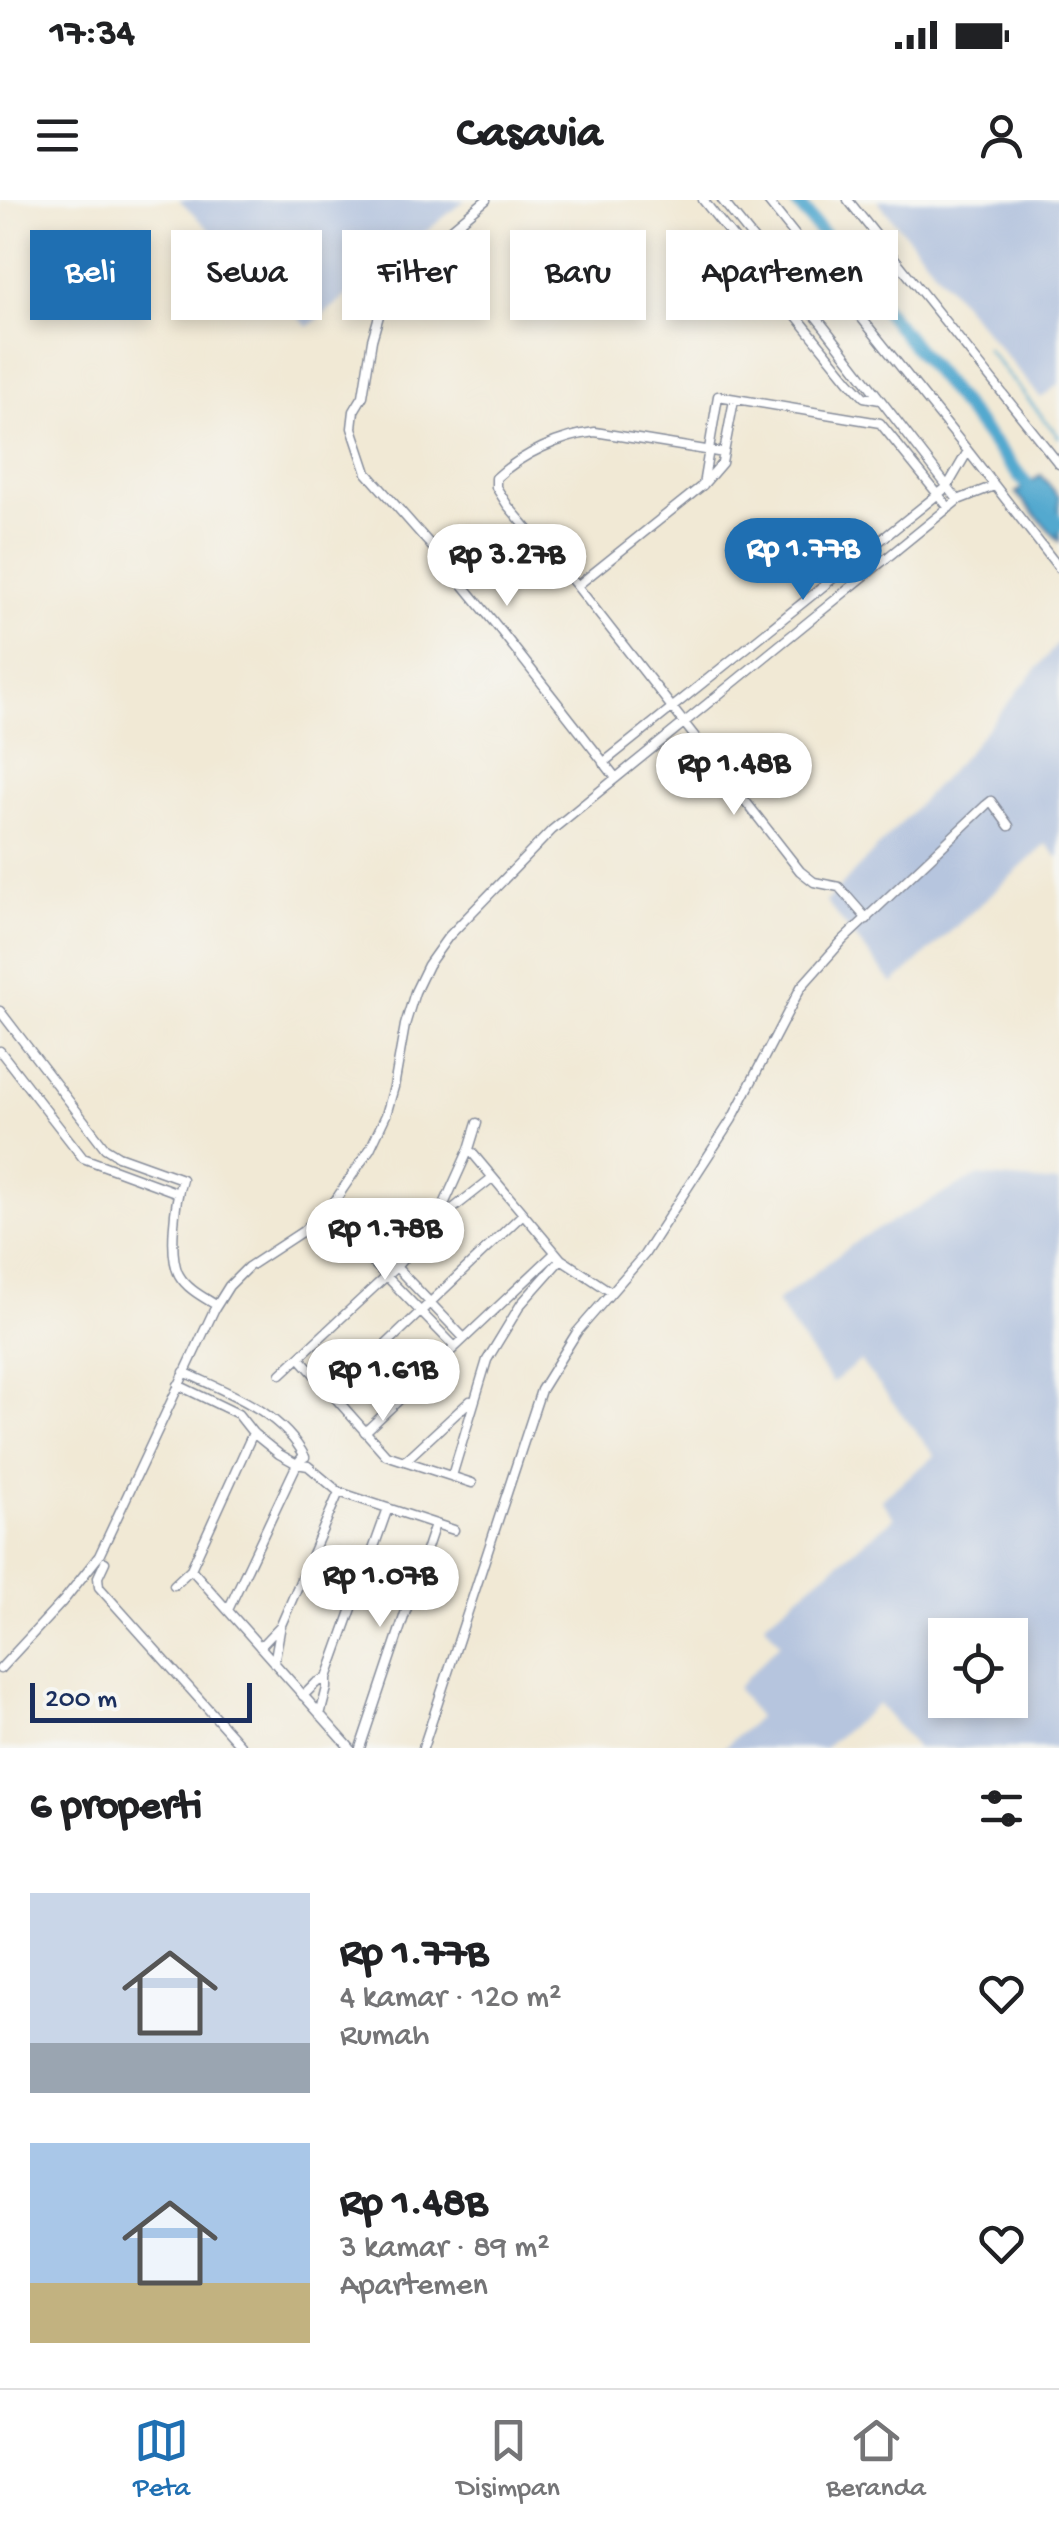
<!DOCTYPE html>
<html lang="id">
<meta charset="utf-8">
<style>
:root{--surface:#fff;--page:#f2f2f2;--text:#202124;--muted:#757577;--line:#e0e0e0;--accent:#1f6fb2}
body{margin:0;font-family:"Gochi Hand",sans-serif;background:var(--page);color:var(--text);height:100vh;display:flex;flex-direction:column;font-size:38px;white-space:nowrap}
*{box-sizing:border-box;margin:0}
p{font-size:32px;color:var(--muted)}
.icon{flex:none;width:55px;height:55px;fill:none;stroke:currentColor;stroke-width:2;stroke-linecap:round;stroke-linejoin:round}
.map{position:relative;height:1548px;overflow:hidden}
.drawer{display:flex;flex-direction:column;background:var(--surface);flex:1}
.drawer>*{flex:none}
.top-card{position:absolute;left:30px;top:30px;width:1000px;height:90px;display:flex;gap:20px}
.fabs{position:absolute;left:928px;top:1418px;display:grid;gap:20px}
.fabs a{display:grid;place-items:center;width:100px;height:100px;border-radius:0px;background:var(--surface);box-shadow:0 5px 15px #0003;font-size:50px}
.scale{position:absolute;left:30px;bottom:25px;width:222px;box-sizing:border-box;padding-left:10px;border:5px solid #1b2f5e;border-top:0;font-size:28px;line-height:35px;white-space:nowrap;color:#1b2f5e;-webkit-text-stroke:8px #f6f6f2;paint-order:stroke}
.price{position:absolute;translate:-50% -85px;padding:0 22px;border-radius:35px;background:#fff;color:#222;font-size:32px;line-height:65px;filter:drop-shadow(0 2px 5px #0008)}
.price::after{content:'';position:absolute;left:50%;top:60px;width:30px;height:22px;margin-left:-15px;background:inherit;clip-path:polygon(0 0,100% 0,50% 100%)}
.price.current{background:var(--accent);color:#fff}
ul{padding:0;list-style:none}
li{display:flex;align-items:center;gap:30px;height:250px;padding:0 30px}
li span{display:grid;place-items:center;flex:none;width:280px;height:200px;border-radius:0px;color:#555}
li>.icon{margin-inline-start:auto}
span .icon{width:120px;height:120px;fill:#fffc;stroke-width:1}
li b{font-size:42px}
h2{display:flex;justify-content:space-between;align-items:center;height:120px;padding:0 30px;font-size:42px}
.chip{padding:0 35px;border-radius:0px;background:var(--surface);box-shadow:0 5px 15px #0003;font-size:35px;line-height:90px}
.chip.current{background:var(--accent);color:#fff}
.status{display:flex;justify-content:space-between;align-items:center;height:70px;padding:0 50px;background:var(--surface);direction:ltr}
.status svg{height:28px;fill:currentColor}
header{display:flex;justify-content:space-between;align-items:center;height:130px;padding:0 30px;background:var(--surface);font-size:45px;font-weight:800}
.tab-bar{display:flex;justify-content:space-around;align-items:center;height:140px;border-top:2px solid var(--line);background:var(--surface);font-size:28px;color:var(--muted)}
.tab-bar a{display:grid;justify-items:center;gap:5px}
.tab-bar .current{color:var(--accent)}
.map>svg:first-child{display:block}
.industrial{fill:#b6c5de;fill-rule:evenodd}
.water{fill:#52a9cf;stroke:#366c96;stroke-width:2.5}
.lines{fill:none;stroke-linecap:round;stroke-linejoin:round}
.stream{stroke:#52a9cf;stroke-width:2.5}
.river{stroke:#52a9cf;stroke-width:14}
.street-casing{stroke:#868c9a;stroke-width:11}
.street{stroke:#fff;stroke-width:8}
</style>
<div class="status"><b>17:34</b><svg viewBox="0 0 49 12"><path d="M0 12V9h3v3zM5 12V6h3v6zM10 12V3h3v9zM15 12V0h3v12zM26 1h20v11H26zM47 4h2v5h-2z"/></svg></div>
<header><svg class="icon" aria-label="menu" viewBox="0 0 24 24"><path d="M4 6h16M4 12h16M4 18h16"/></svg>Casavia<svg class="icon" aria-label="person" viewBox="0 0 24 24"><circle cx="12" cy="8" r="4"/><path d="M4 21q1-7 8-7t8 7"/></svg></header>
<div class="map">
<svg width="1059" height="1548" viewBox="0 0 1059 1548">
<rect width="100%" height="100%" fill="#f6f6f2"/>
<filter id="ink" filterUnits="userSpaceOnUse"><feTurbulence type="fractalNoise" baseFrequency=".01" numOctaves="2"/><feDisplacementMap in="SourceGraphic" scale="20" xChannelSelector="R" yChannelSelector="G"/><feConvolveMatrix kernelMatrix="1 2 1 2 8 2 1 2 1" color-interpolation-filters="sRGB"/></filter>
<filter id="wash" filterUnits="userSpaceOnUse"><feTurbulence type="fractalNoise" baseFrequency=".0048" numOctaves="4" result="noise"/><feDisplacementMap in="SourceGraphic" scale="40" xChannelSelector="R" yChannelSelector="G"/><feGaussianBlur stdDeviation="2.25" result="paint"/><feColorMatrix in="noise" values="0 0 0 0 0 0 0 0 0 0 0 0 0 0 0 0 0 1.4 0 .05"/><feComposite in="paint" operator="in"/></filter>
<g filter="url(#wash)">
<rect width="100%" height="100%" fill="#f1e9d5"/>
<path class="industrial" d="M179,0h286l-157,127z
M877,0h182v184l-18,14z
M1059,442v216l-13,-14 -153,140 -67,-82 138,-146z
M977,976l82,7v565h-142l-39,-44 -54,44h-101l35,-30 -21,-30 43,-45 -16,-20 130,-105 -13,-19 54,-43 -75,-95 -28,22 -56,-81 85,-64zM945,1435h65v65h-65z"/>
<path class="water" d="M1041,275l18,22v44l-43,-48z"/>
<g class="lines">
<path class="stream" d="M986,148l73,89"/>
<path class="river" d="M795,0l264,324"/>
</g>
</g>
<g filter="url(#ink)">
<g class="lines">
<defs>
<path id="street" d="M486,0l-97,81 -17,59 -9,56 -9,15 -2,17 15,45 61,69 73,89 115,147
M703,0l146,181 15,16 16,3
M722,0l103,128 133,172
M767,0l201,251 91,117
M848,0l211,264
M724,253l-129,-21c-35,4 -73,22 -99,46v9l12,19 69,80 223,285 14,11 25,5 28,32
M703,285l15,-89 162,27 69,85
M577,386l126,-101 19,-22 12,-63
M603,563l344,-276 21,-36
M0,811l105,137 13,8 64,23c-7,22 -14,76 -3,96 8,14 24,22 37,30
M0,851l83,107 95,35
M469,949l92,110 50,33
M334,1002l130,136
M324,1012l131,135
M437,1020l32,-71 8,-26
M299,1157l87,98 86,28
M184,1172c44,21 97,39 121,85
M281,1174l115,-107 40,-45 56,-44
M178,1185l60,29 15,19 26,21 18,10 11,2 31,26 115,38
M333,1195l190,-181
M365,1232l190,-179
M405,1261l65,-60
M452,1276l35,-116 34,-56 40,-45
M105,1362l-7,15 1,10 144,161
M191,1369l159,179
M174,1385l17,-16 62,-136
M228,1410l69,-146 7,-9
M260,1447l21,-22
M274,1463l7,-38 58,-133
M0,1469l64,-69 35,-44 115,-246 15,-24 19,-19 55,-36 31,-29 36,-53 16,-34 8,-28 11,-62 10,-33 13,-27 20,-28 104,-107 406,-330 36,-14
M303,1496l13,-13 11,-5
M320,1515l7,-27v-10l61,-170
M360,1548l75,-224
M423,1548l118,-358 36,-58 67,-77 88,-136 69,-132 42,-47 143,-135 5,-4 18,25"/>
</defs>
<use href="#street" class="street-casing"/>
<use href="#street" class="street"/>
</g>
</g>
</svg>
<div class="fabs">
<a><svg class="icon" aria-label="locate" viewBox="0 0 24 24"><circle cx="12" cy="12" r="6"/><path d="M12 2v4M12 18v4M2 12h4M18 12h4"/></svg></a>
</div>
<div class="scale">200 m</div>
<b class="price current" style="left:803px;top:403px">Rp 1.77B</b>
<b class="price" style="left:507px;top:409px">Rp 3.27B</b>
<b class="price" style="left:734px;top:618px">Rp 1.48B</b>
<b class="price" style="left:385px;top:1083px">Rp 1.78B</b>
<b class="price" style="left:383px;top:1224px">Rp 1.61B</b>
<b class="price" style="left:380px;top:1430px">Rp 1.07B</b>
<div class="top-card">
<a class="chip current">Beli</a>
<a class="chip">Sewa</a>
<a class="chip">Filter</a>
<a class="chip">Baru</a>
<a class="chip">Apartemen</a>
</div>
</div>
<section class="drawer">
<h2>6 properti<svg class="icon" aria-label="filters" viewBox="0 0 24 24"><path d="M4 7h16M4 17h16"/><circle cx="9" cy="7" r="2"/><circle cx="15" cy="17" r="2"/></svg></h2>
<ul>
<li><span style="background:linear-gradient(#c9d6e8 75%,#9aa5b1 0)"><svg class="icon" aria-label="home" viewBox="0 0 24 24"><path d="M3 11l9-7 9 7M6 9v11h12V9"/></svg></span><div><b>Rp 1.77B</b><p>4 kamar · 120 m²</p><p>Rumah</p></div><svg class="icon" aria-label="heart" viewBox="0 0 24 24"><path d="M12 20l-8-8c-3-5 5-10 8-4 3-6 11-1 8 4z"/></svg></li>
<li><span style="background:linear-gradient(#a9c7e8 70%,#c2b280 0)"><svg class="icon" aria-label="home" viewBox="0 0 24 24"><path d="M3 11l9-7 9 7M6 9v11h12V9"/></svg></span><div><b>Rp 1.48B</b><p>3 kamar · 89 m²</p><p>Apartemen</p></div><svg class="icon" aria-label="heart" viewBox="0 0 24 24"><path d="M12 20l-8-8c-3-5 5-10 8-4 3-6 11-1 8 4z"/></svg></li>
</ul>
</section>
<nav class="tab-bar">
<a class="current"><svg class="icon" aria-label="map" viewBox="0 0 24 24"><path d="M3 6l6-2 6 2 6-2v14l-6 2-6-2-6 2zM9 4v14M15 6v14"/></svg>Peta</a>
<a><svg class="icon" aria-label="saved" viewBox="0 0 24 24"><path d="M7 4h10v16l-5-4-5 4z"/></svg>Disimpan</a>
<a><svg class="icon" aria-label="home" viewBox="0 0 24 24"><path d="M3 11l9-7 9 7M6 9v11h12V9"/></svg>Beranda</a>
</nav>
